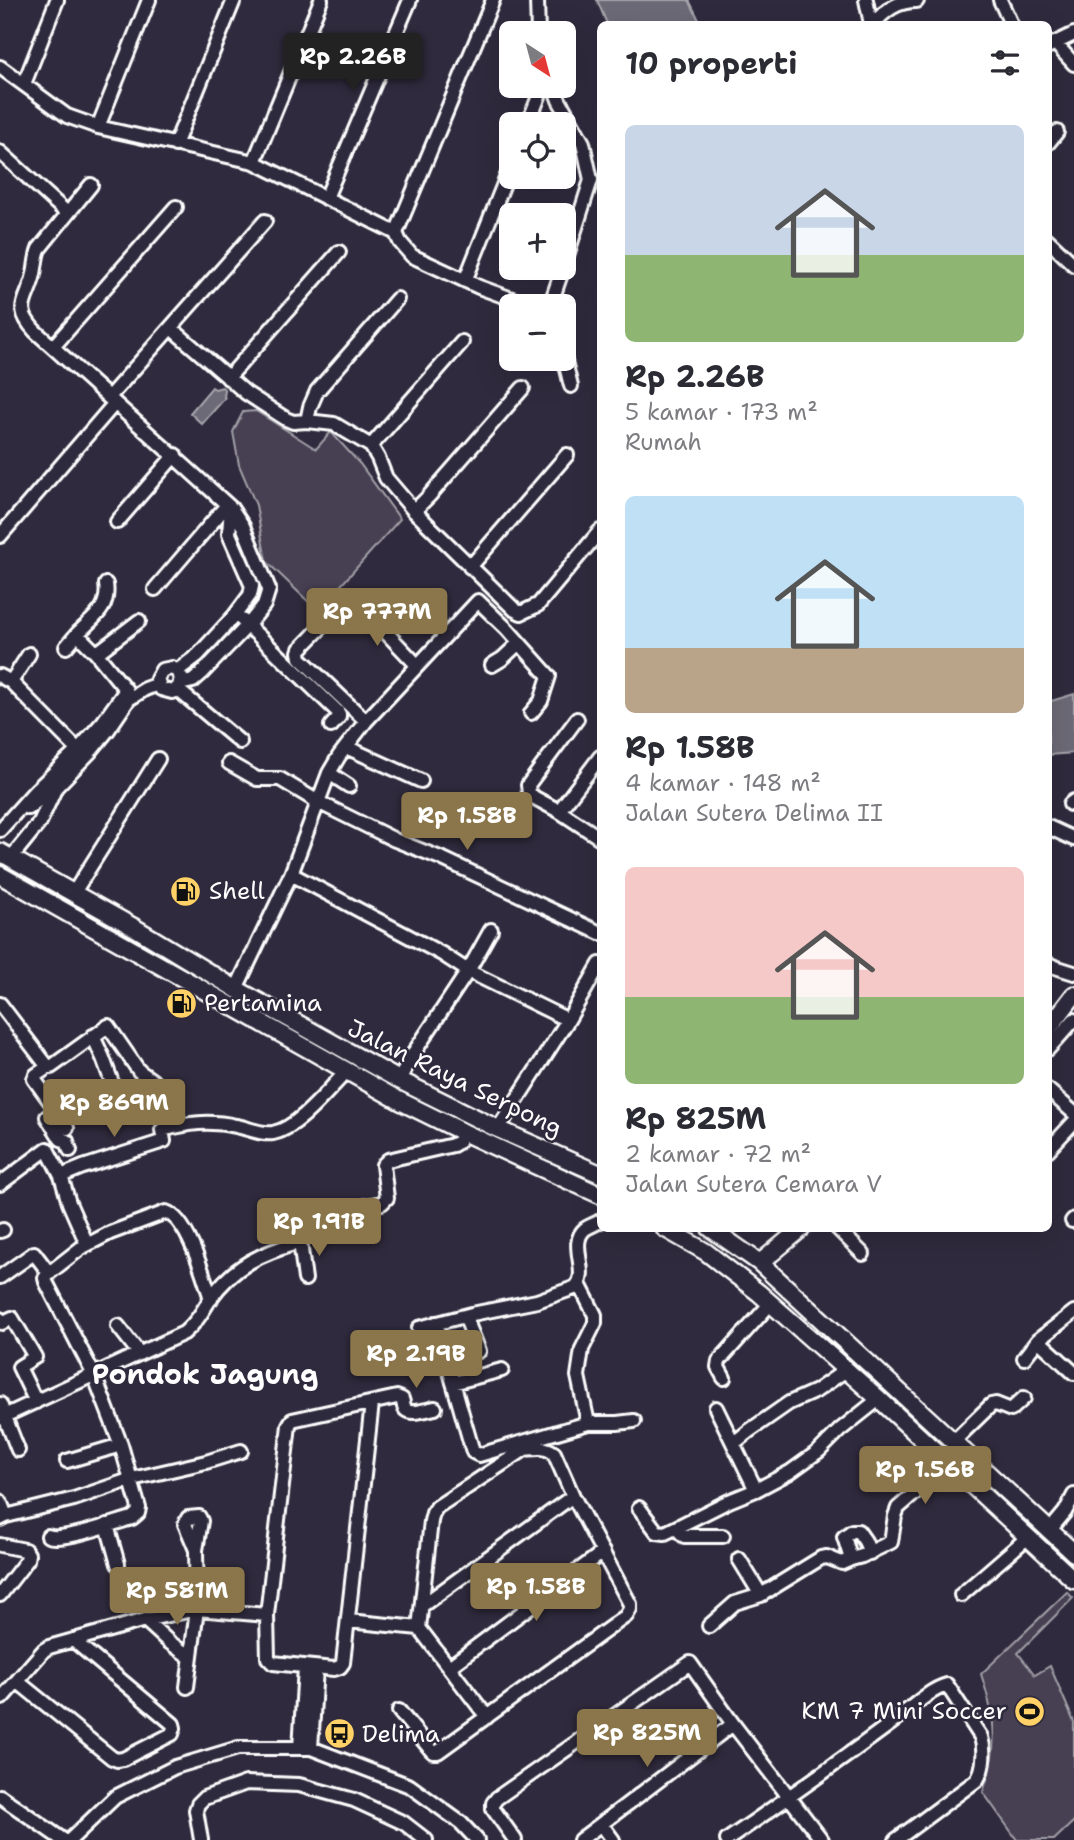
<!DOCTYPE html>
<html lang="id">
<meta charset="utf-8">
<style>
:root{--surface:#fff;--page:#f7f7f7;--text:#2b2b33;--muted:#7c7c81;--accent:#8a764a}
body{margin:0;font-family:"Shantell Sans",sans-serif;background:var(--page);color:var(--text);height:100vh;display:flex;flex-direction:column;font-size:26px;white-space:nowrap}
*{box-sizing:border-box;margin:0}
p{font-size:23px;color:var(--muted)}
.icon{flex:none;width:38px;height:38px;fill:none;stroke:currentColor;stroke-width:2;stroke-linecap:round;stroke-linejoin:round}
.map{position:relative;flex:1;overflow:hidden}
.sheet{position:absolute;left:597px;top:21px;width:455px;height:1211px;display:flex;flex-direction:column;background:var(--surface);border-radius:10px;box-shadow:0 7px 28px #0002}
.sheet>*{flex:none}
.needle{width:46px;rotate:144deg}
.tools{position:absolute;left:499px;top:21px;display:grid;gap:14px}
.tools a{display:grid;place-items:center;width:77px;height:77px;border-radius:10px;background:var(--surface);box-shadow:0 7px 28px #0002;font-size:35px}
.price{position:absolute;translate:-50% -60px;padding:0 16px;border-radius:7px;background:var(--accent);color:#fff;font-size:23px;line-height:46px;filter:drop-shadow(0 2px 4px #0008)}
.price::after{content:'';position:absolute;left:50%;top:42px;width:21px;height:16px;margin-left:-10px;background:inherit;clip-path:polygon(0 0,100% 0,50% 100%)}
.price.current{background:#222;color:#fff}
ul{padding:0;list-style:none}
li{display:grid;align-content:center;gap:14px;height:371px;padding:0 28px}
li span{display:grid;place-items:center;height:217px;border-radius:10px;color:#555}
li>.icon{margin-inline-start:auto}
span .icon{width:126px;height:126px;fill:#fffc;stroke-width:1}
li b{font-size:30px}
h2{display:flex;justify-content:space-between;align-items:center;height:84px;padding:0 28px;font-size:30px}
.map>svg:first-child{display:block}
.green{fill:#464152;stroke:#a2a0a8;stroke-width:2}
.water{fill:#6d6a77;stroke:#a7a6ad;stroke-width:2}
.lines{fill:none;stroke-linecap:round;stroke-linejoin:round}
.minor-casing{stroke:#fff;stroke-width:18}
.major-casing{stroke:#fff;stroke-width:21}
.minor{stroke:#2f2a3d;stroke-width:12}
.major{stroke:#2f2a3d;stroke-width:16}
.labels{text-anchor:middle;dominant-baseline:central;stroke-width:5;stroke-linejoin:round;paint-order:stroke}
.poi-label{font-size:24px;fill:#fff;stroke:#2f2a3d;text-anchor:start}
.street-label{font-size:24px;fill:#fff;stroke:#2f2a3d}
.quarter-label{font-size:28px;font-weight:bold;fill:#fff;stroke:#2f2a3d}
</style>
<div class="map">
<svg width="1074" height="1840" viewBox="0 0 1074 1840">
<rect width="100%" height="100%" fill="#2f2a3d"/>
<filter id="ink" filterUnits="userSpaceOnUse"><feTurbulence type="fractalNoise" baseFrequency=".0143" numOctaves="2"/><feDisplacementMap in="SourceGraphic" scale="14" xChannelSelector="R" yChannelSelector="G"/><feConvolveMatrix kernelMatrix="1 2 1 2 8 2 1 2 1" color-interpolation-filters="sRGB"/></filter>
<g filter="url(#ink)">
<path class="green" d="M256,411l60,38 15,-17 29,32 40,55 -82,92 -52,-50 -10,-56 -17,-40 -6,-33 10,-20z
M1067,1592l6,6 -55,55 17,22 15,-9 24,56v99l-20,19h-37l-34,-48c16,-47 13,-72 -2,-118z"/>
<path class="water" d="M597,0h92l12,24h-94z
M212,387l3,2 7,-2 3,3 -1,7 1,1 -23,26 -12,-11z
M1074,694v59l-26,2v-53z"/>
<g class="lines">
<defs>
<path id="minor" d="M537,0l1,33
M866,0l5,24
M1000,0l11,24
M873,24c13,-14 24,-23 44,-23
M1055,43l19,21
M1049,46l25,-12
M0,67l67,49 31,11 156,35 142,71 4,9 12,14 67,31 52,19
M24,84l33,-84
M554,86l5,14 24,43 8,37 -27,85
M528,124l15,-38
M98,127l51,-127
M1048,143l9,-11
M175,145l59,-145
M0,152l67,61
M254,162l67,-162
M91,185l-52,64c-4,10 -3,19 -6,29 -7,25 -19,30 2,53l196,177 12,18 26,63 -5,16 -16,20 -46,48 -9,8 -13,3
M326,198l84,-198
M396,233l97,-233
M1048,240l26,25
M465,281l46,-115
M550,306l13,-38
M171,328l75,65 40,26 7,3 14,-1 27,3 37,22 7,12 8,20 28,33 101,99 6,3 17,-8 62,-74
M53,347l123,-140
M564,357l7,29
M228,378l111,-126
M109,397l156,-176
M307,421l3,-14 7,-16 80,-92
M371,446l91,-104
M414,511l15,-15 94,-108
M117,522l58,-67
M0,536l115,-133
M470,567l97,-112
M155,589l72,-84
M362,607l55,58
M335,613l-35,36 -1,3 1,6 66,63
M242,620l95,91 2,3v3l-8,9
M66,647l11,-13
M97,653l42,-32
M492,665l10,-6 17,-16
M177,671l4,6 -2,10 -7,5 -11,-3 -4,-10 5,-9 10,-2 5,3 21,-16 37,-40 15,-20 2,-9 -23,-52 2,-26
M0,676l11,6 67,68
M11,682l18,-28
M177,689l63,53
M577,719l-49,66 1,8 6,5 24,13 41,27
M346,747l75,34
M229,763l28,16h23l38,23 77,38 48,19 157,74
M329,773l20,13
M1070,804l4,-3
M28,808l29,-22 33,-34 18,-22 21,-31 16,-10 13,-5
M559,811l41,-54
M1048,827l26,12
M0,830l35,-39 43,-41 25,-28 23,-32 -30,-37 -19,-19c16,-16 33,-25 29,-50
M10,859l30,-37 15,-33
M291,874l151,80 26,17 23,-41
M73,894l85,-135
M1048,964l7,3 19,6
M236,989l55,-115 38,-101 10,-17 27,-35 112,-120 29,28 42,47 -8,25 -10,12
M0,1004l48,63h3l57,-41 31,45 14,10
M93,1036l10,22 15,41
M1048,1049l26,-29
M48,1067l-12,8 -2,4 23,32
M399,1080l16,-29 53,-80 100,49
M1048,1090l26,23
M67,1128l-10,-17 -10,6 14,22 6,2 3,9
M498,1129l70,-109 32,-56
M1048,1150l26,-28
M61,1176l8,27 18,41
M0,1184l47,-35 14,27 22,-9 81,-26 -2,-11c27,-7 46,-10 74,-4 12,2 25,9 37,7 26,-5 55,-43 74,-62
M1072,1221l2,-2
M837,1228l26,26
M0,1231l3,-1
M300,1242l5,37
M0,1277l34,-24 15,20
M579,1284l16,31v8l-13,26 -4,27 10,47
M465,1316l14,35
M0,1319l2,4 10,-5 23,39 -16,10 17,35
M436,1323l37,129 6,3 109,-32h29l17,-2
M118,1326l21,27
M419,1328l53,-14 65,-13 37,-13c18,-13 -7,-44 11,-59 4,-3 11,-5 15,-8
M1038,1340l36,33
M1024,1358l14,-18 36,-28
M724,1378l-6,-11 1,-6 52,-58
M453,1383l49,-13
M372,1403l-29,260 -3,4 -6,2 -61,-6 -5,-5 -1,-43 22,-190 3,-5 105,-23 5,2c1,2 2,10 4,11 5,5 23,-1 29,-2
M0,1404l18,46
M716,1408l40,82
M0,1418l184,-85c12,-10 18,-21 26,-34 24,-34 52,-46 90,-57 0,-9 -2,-19 6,-25l76,-14 5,-5 -4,-33 5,-5 65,-15 5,-3 7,-9
M954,1441l37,-36 5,-1 15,6 13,-12
M734,1443l15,-12 40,-28 27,-12 30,-21
M67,1461l54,-16
M0,1501l6,15
M639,1508l18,24 8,1 64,-32 27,-11 34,-18 29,-21 21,-21 39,-31
M0,1519l6,-3 68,-17 58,-20 74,-17 35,-11
M107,1525l11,39
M676,1528l8,8h39
M1050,1530l15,-18 9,-17
M48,1536c15,6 66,-13 84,-18l6,-5 1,-5 -18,-63 -27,-70 -48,-93 -1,-4 4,-5 32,-25 29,-15 56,-21c22,7 38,65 45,87
M0,1545l25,5 3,4 -1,6 -27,35
M870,1553l-5,-12 -7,-10h-6l-8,6 7,22 11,-3 29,-14 4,-26 3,-8 31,-27 18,-19
M739,1559l22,36
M961,1595l67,-58
M423,1605l150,-109
M145,1620l24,22 21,15
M348,1621l71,7 68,89
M709,1626l26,-23 26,-8 60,-37 6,-1 15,6 9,-4
M449,1667l154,-115
M17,1681l95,77 5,2 6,-1 49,-25 2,-6 -1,-4 -100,-84
M187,1687l10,-78 -1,-59 5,-29 -2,-4 -11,1 -3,6 11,26
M2,1698l42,-48 5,-3 96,-27 52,-11 70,6
M399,1711l32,39 2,2h5l188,-136 4,-7v-5l-57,-108 -19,-43c-9,-7 -18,-5 -29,-4l-88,58 -4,6 -2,8 -12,107
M300,1748l5,-81
M311,1748l5,-80
M0,1796l63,44
M602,1825l11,15
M70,1840l45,-43 60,-30 63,-19h73l99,38 51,37 16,17
M201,1840l-5,-30 2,-6 6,-6 42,-15 53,2 55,15 50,23 22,17
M515,1840l-22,-31v-6l4,-5 193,-135 43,61 89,116
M580,1840l153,-116
M727,1840c55,-38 109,-76 163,-116 16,-11 38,-34 57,-39l34,52c4,13 3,32 -4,43l-81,60"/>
<path id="major" d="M0,852l137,77 99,60 163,91 99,49 102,45
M0,875l400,226 65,32 135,62
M1048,1029l26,-34
M664,1228l42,24 53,41 120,106 195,181
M710,1228l50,35 314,290
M760,1263l42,-35"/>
</defs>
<use href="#minor" class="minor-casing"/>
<use href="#major" class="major-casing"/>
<use href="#minor" class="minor"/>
<use href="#major" class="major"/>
</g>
</g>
<defs>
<symbol id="fuel-disc" viewBox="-11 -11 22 22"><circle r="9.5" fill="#ffd166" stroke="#2f2a3d"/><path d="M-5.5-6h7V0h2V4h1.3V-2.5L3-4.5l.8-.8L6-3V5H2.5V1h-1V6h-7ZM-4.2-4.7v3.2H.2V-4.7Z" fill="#111"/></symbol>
<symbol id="stadium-disc" viewBox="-11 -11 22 22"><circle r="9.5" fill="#ffd166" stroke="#2f2a3d"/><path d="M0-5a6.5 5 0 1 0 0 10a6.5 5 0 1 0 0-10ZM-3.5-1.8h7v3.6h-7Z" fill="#111"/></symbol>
<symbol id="bus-disc" viewBox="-11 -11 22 22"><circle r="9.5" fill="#ffd166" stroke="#2f2a3d"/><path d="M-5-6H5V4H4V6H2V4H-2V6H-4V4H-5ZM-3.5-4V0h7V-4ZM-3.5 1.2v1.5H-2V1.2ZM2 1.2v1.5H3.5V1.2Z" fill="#111"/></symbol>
</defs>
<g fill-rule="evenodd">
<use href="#fuel-disc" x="168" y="874" width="35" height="35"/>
<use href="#fuel-disc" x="164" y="986" width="35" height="35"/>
<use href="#stadium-disc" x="1012" y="1694" width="35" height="35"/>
<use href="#bus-disc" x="322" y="1716" width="35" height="35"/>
</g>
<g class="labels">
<g class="poi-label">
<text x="209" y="891">Shell</text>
<text x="204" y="1003">Pertamina</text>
<text x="1007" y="1711" text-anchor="end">KM 7 Mini Soccer</text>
<text x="362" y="1734">Delima</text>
</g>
<g class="street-label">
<text transform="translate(455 1078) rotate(26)">Jalan Raya Serpong</text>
</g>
<g class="quarter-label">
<text x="205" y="1374">Pondok Jagung</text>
</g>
</g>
</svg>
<div class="tools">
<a><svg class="needle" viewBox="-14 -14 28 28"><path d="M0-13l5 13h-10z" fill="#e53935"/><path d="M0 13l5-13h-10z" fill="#7c7c81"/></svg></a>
<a><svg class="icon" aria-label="locate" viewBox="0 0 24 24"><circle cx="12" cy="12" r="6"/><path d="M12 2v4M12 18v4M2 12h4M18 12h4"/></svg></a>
<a>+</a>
<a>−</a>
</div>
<b class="price current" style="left:353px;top:93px">Rp 2.26B</b>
<b class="price" style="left:377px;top:648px">Rp 777M</b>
<b class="price" style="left:467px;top:852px">Rp 1.58B</b>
<b class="price" style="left:114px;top:1139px">Rp 869M</b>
<b class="price" style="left:319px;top:1258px">Rp 1.91B</b>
<b class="price" style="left:416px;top:1390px">Rp 2.19B</b>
<b class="price" style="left:925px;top:1506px">Rp 1.56B</b>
<b class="price" style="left:536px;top:1623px">Rp 1.58B</b>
<b class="price" style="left:177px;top:1627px">Rp 581M</b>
<b class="price" style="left:647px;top:1769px">Rp 825M</b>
<section class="sheet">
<h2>10 properti<svg class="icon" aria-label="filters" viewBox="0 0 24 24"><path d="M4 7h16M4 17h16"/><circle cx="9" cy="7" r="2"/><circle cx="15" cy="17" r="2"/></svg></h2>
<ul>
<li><span style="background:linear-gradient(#c9d6e8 60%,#8fb573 0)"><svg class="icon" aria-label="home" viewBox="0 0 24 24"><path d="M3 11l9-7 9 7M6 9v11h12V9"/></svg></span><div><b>Rp 2.26B</b><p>5 kamar · 173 m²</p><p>Rumah</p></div></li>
<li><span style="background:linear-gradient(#bfe0f5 70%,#b9a48a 0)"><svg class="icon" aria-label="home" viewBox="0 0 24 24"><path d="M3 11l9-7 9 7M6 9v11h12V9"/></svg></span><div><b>Rp 1.58B</b><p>4 kamar · 148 m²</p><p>Jalan Sutera Delima II</p></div></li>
<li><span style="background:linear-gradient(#f6c9c9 60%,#8fb573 0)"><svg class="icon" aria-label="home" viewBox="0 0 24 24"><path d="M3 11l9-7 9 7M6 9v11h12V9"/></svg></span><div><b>Rp 825M</b><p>2 kamar · 72 m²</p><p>Jalan Sutera Cemara V</p></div></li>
</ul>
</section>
</div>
